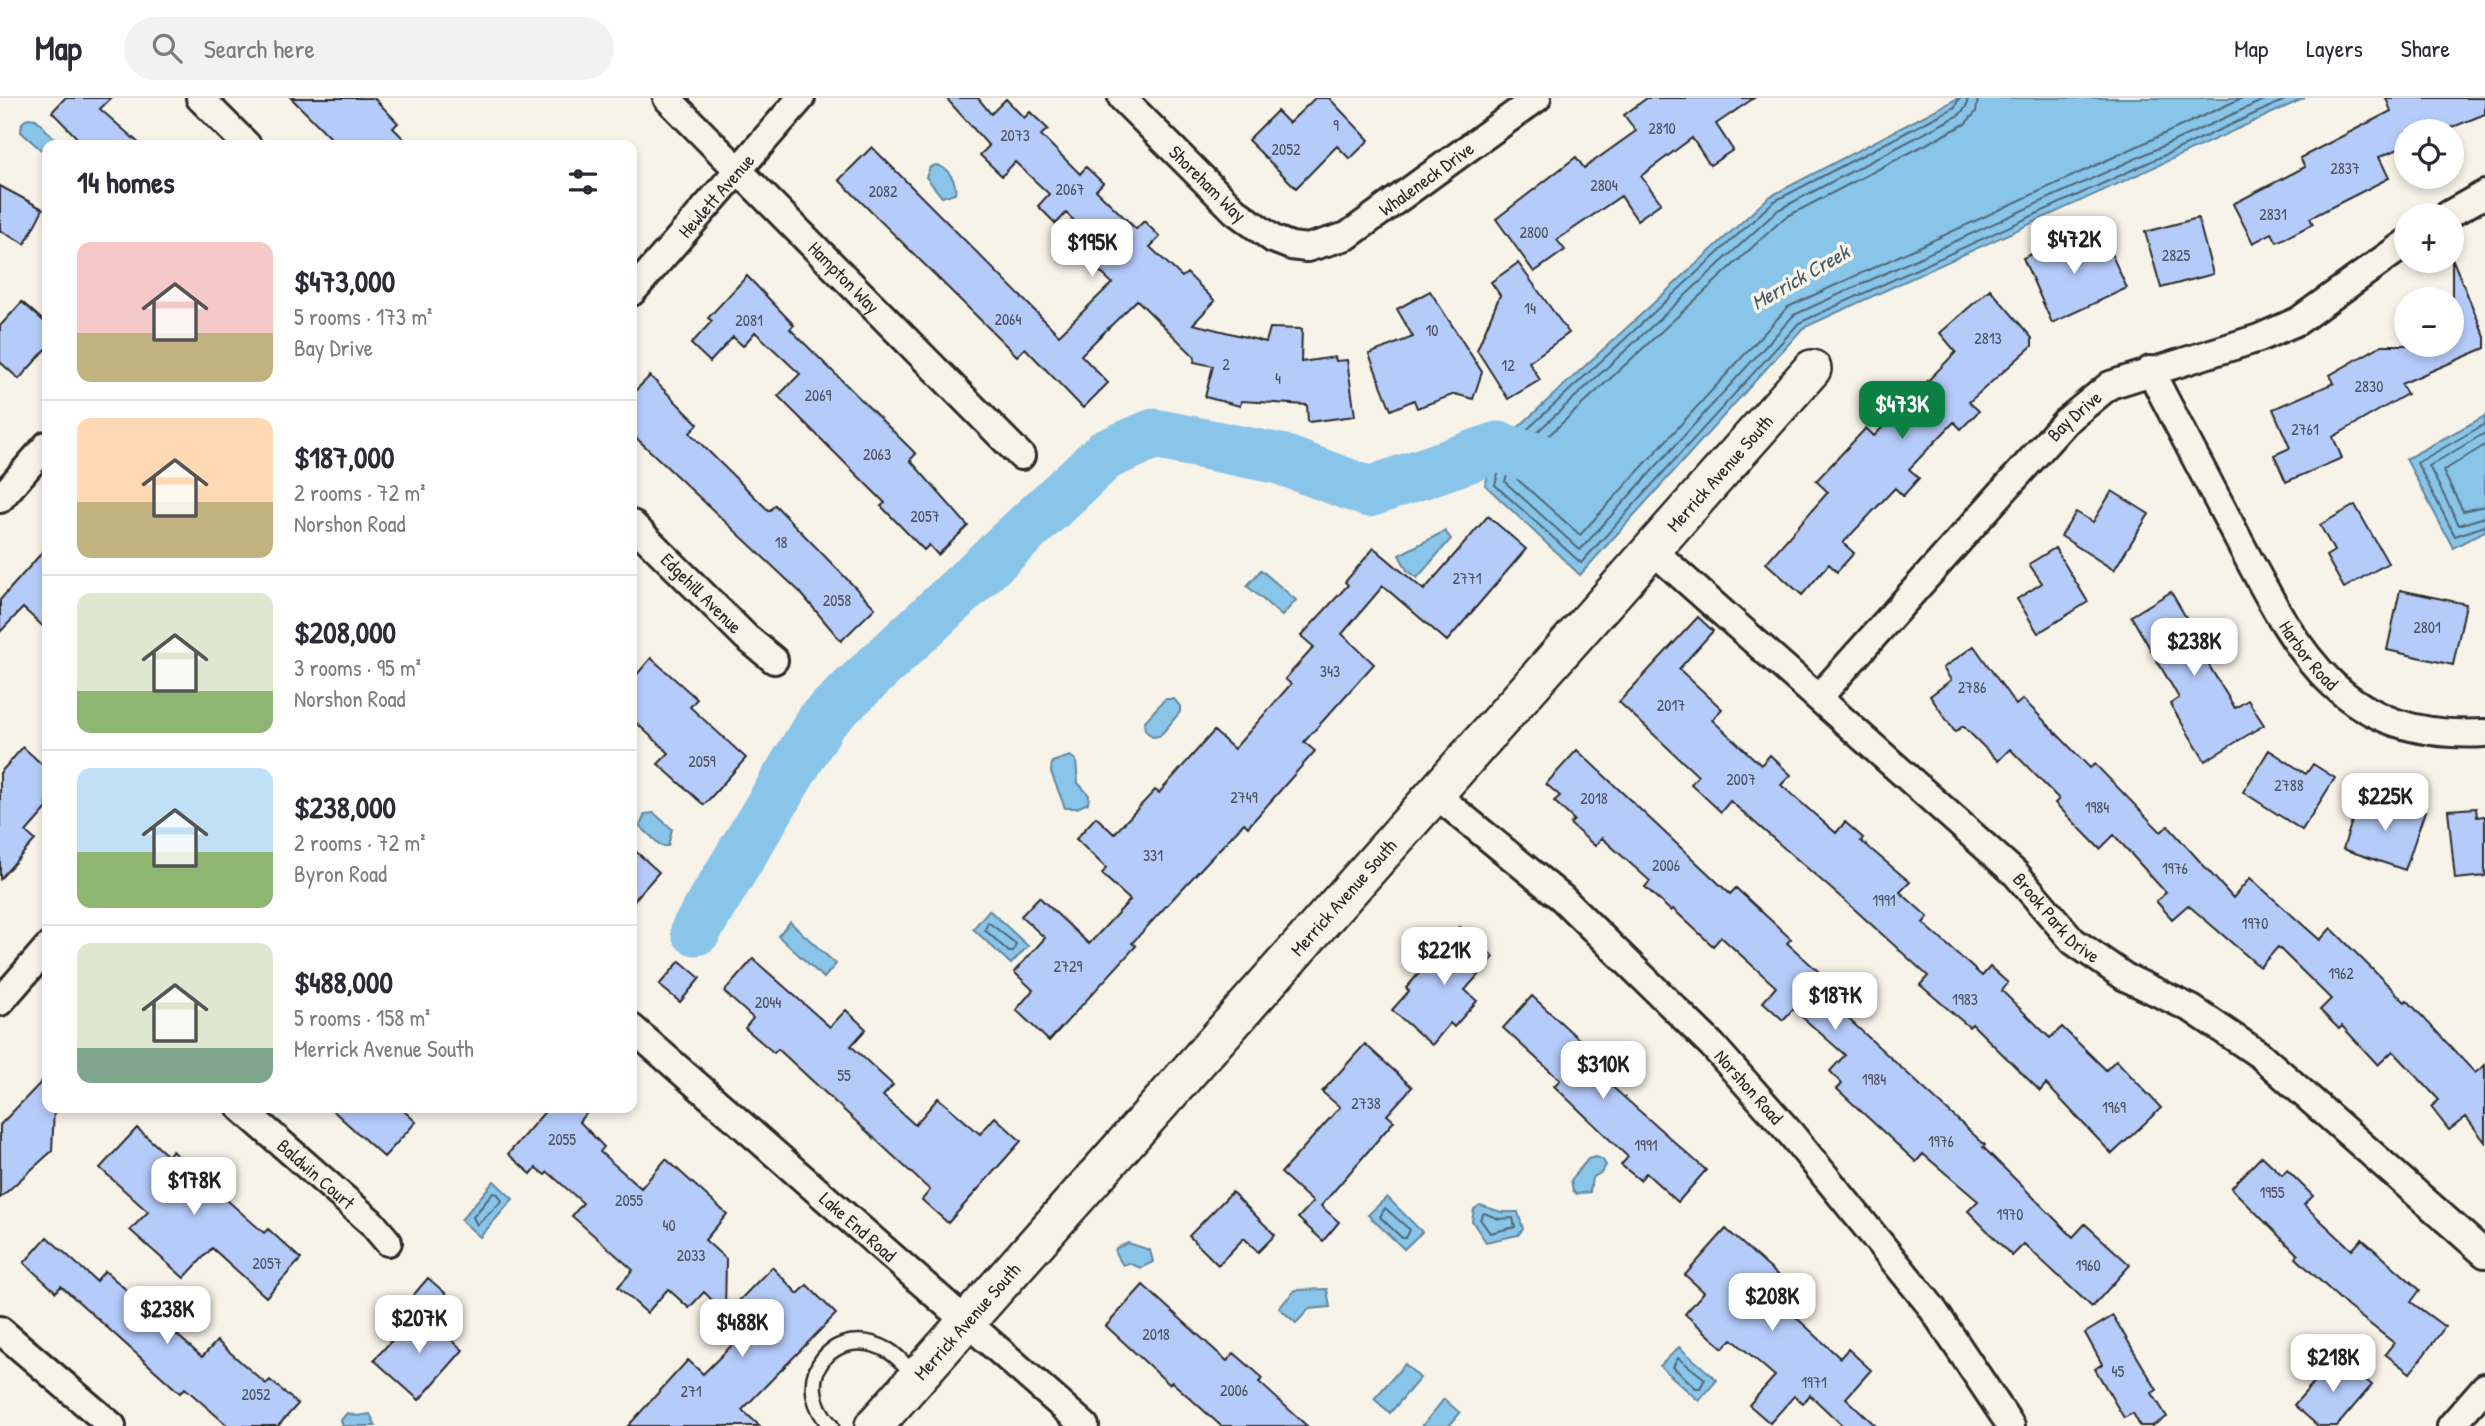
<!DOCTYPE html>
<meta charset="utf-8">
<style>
:root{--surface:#fff;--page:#f2f2f3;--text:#2b2b33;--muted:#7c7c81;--line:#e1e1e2;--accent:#0b8043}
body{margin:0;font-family:"Patrick Hand",sans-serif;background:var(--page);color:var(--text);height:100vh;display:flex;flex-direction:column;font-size:26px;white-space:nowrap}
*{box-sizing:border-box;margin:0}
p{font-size:23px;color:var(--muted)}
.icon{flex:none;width:38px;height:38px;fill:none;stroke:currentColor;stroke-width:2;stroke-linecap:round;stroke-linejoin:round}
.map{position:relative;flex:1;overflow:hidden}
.panel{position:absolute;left:42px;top:42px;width:595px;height:973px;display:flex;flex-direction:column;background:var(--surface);border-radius:14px;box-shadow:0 4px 10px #0003}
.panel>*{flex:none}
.buttons{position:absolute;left:2394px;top:21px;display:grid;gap:14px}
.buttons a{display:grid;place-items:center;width:70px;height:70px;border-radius:50%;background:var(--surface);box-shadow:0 4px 10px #0003;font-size:35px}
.price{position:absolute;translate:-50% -60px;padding:0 16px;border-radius:14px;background:#fff;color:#222;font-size:23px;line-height:46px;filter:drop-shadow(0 2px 4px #0008)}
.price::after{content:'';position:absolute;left:50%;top:42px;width:21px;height:16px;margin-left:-10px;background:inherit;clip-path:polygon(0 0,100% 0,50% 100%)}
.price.active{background:var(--accent);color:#fff}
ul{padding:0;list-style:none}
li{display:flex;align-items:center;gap:21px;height:175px;padding:0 35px}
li+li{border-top:2px solid var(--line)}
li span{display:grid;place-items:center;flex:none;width:196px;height:140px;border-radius:14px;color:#555}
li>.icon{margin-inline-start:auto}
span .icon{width:84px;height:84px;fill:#fffc;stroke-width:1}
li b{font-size:30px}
h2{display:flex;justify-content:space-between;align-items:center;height:84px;padding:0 35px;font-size:30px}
header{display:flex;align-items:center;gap:42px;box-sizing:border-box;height:98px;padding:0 35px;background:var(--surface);border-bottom:2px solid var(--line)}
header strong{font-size:33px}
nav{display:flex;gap:38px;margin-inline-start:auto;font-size:24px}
.search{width:490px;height:63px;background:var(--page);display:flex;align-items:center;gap:18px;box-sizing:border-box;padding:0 24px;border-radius:38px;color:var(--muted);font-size:26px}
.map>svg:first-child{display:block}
.water{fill:#89c4e9;stroke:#63879d;stroke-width:2}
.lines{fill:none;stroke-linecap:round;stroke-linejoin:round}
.shore{stroke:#516877;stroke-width:2}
.river{stroke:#89c4e9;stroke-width:51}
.building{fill:#b5cbfa;stroke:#2b2b2b;stroke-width:2}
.lane-casing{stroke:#2b2b2b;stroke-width:19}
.street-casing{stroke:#2b2b2b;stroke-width:32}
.secondary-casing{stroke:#2b2b2b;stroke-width:42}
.lane{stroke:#f7f3e8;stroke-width:14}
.street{stroke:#f7f3e8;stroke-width:26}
.secondary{stroke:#f7f3e8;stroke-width:37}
.labels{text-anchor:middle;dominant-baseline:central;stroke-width:7;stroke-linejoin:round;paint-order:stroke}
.number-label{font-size:16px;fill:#4e535f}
.street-label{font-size:19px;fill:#2b2b2b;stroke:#f7f3e8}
.water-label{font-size:21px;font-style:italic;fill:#475964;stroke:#f7f3e8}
</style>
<header>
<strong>Map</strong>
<div class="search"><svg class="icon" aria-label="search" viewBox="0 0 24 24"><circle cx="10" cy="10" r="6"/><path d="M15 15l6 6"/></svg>Search here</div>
<nav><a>Map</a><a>Layers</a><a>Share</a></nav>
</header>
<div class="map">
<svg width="2485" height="1328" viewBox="0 0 2485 1328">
<rect width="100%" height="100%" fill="#f7f3e8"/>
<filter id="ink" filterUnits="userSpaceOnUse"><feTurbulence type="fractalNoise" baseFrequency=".0143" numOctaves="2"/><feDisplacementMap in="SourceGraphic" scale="14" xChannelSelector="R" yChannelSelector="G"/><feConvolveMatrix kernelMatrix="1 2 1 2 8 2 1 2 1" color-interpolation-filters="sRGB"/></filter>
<g filter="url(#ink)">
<path class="water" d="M1958,0h347l-502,230 -223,247 -95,-90 13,-39 271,-249z
M28,20l8,1 22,24 -11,2v10l-26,-23 1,-9z
M936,67c13,3 21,17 19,28l-13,4 -16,-20 4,-10z
M2485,318v115l-32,17 -47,-89z
M1445,433l6,8 -34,39 -10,-8 -8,-15z
M1261,472l35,30 -14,16 -35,-30z
M1165,601h9l6,7v6l-20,24 -8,1 -7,-7 -1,-8z
M1070,658l6,4 2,23 11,12 -1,8 -11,5h-12l-14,-36 1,-10z
M654,715l18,16 -4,17h-7l-21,-20 5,-12z
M989,812l39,36 -17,18 -38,-35z
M790,824l46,42 -12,14 -46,-42z
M1596,1059l6,2 4,6 -4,7 -10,6 -2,14 -13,2 -4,-3 -2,-11 17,-21z
M494,1083l19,18 -33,38 -19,-17z
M1387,1099l35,35 -18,17 -36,-34z
M1480,1107l21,7h17l5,17 -5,6 -32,7 -14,-21 2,-12z
M1128,1145l22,7 3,12 -12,6 -13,-5 -5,2 -8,-12 1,-5z
M1327,1191l3,18 -21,2 -13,14 -17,-15 16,-18z
M1679,1249l38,33 -18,21 -39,-35z
M1405,1266l15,14 -30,35 -16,-14z
M1444,1301l16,14 -11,13h-27z
M347,1315l10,3 13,-2 6,12h-33l-2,-6z"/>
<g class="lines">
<path class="shore" d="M1959,0l-4,9 -182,95 -268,248 -10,35 86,78 218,-240 490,-225
M1968,0l-2,9 -7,8 -181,95 -266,245 -7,27 75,68 214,-235 474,-217
M1978,0l-2,14 -11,12 -181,94 -263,243 -4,18 63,56 208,-228 454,-209
M2485,326l-68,39 38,73 30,-10
M2485,335l-56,33 30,59 26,-8
M2485,347l-42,26 20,40 22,-5
M988,824l28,22 -3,8h-4l-24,-22z
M493,1095l5,1 4,7 -25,24 -4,-8z
M1385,1110l25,22 -4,8h-4l-22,-21z
M1484,1115l15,6 14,-1 2,9 -25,6 -10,-14z
M1678,1260l27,21 -5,9h-4l-23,-21z"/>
<path class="river" d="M696,832l126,-210 283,-265 49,-21 126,25 89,33 129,-45 65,19"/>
</g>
<path class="building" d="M65,0h46l-11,11 41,36h-57l-32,-33z
M291,0h83l24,25 -5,5 17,17h-72z
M946,0h32l13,16 15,-15 18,19 6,-6 18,17 -7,6 39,39 6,-7 17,16 -7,7 40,39 8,-8 16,16 -10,10 32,30 5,-4 28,28 -22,23 73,18 4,-14 32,1 -1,33 34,-5 1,4 11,-1 8,56 -47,6 -1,-17 -66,-4 -1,5 -35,-9 8,-31 -19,-4 1,-5 -58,-57 -56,55 27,28 -25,25 -58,-60 -8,8 -178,-176 33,-33 187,188 53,-52 -17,-16 13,-14 -42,-40 -10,11 -18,-18 11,-12 -34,-32 -13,14 -22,-21 9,-9z
M1315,0h14l40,42 -19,19 -13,-13 -41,42 -48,-48 29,-29 12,12z
M1647,0h107l-38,26 17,26 -23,15 -18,-27 -51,38 20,27 -24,17 -16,-24 -64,44 8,10 -31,22 -38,-53 80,-62 8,11 52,-37 -12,-16z
M2386,0h99v16l-42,17h-37v15l-27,11 10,21 -79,40 3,6 -36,18 -5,-9 -19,10 -20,-39 72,-37 -5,-9 91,-47z
M0,88l43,23 -18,35 -25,-13z
M2198,120l15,56 -52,14 -16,-56z
M2073,137l6,14 25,-11 23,50 -75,35 -29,-65z
M2452,160l33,79v11l-84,36 6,10 -74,43 9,21 -56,24 -12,-27 16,-7 -17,-39 61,-26 -4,-8 52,-30h70z
M1518,165l51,70 -40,29 11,18 -32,19 -31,-49 23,-55 -9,-13z
M747,178l47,49 -4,4 126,125 -6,6 58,66 -30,29 -9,-10 -5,5 -43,-44 4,-3 -107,-107 22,-22 -45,-42 -12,14 -10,-9 -23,25 -19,-18 21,-23 -4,-3z
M1990,191l42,49v8l-63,56 10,9 -18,18 -7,-7 -45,47 10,9 -16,18 -8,-8 -52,55 11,10 -17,19 -8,-8 -27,31 -36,-32 62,-71 -12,-11 50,-53 8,8 82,-84 -16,-19z
M1430,193l52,81 -9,27 -18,-5 -38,14 -3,-8 -23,10 -22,-56 44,-17 -16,-28z
M22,204l25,22v24l-28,31 -19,-17v-36z
M650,278l48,48 -8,9 79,78 6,-6 100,103 -34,33 -41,-49 -168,-158v-40z
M2112,393l37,23 -35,56 -53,-34 15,-24 17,10z
M2355,407l33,58 -44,25 -18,-32 8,-5 -14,-26z
M1488,418l38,33 -79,92 -64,-55 -41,48 32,30 -70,78 11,9 -67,76 -4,-4 -63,67 -49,53 4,3 -87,95 -33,-31 17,-20 -19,-18 31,-34 -24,-22 18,-19 50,47 41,-44 -28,-26 4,-6 -30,-29 20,-22 18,17 41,-44 4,3 55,-62 20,18 57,-65 -6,-5 29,-32 -13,-11 47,-51 -3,-3 29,-34 50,42z
M47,449v83l-24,-22 -23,24v-32z
M2055,450l33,54 -50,31 -21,-34 25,-16 -13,-19z
M2400,492l66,14 -13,61 -66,-15z
M2171,494l20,34 11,-6 13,22 -15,9 35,57 13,-8 16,25 -59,36 -35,-57 9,-6 -48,-82z
M1698,519l15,14 -34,38 43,40 -10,11 49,45 9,-10 21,20 -10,10 55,48 9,-11 18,16 -2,3 49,41 -10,10 28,25 -5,6 59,53 8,-9 18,16 -6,8 48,47 12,-11 44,43 10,-10 45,48 -49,46 -66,-70 -6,7 -68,-67 -3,3 -49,-42 8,-9 -76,-69 -122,-106 -9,11 -30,-28 7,-8 -79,-74z
M1974,548l42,59 7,-6 67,69 5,-4 66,68 7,-6 65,72 17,-20 70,62 11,-12 74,74 2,-2 68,73 10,-8v77l-19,-25 -17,13 -18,-23 8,-7 -46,-49 -15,14 -36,-39 -3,3 -19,-19 11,-11 -53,-52 -18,20 -72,-62 -16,14 -16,-18 10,-8 -52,-58 -14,14 -45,-46 4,-4 -49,-50 -12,12 -35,-35 -8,6 -25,-36 21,-16 -8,-12z
M651,560l46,41 -7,8 56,51 -42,47 -46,-41 11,-11 -37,-34v-39z
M23,649l24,22v39l-21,24 9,8 -35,39v-106z
M1577,652l153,144 6,-6 55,51 -4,4 65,59 -10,11 143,132 -2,2 90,90 12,-13 45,41 -38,42 -68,-63 -12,12 -44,-45 10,-10 -55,-47 -7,8 -79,-73 5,-5 -12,-13 15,-16 -52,-46 -10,11 -20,-18 13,-15 -55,-50 -8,9 -40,-37 -2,2 -26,-24 5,-6 -48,-43 -7,8 -25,-22 4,-4 -20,-19 6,-5 -14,-12z
M2269,652l37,24 7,-10 22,14 -33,52 -59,-38z
M2395,702l30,11 -20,59 -62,-21 15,-47 33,11z
M2476,710l1,9 8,-1v60l-30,3 -7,-69z
M632,750l27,24 -27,31z
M1460,829l34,30 -29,33 12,11 -23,26 -4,-4 -18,22 -40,-35 17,-19 -3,-3z
M753,861l77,68 16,-17 20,19 -15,17 42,39 -10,11 32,29 23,-27 42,36 15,-17 26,24 -73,82 -26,-23 8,-10 -152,-141 -4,4 -29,-25 8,-10 -29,-26z
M680,863l20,17 -20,24 -21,-17z
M1532,898l75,69 -8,10 107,95 -28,32 -32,-29 -6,7 -19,-15 7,-8 -74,-71 6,-6 -57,-52z
M1365,946l47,43 -25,28 7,6 -73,85 18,16 -16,19 -25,-23 15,-16 -32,-29 59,-66 -18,-15z
M47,978v32h7l-2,43 -52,47v-73z
M330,1010h71l15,14 -32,35z
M548,1010h43l-12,13 25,26 -4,5 41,36 25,-29 61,55 -22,26 21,19 -1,54 -21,-21 -15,16 -21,-19 -21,24 -29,-26 15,-17 -61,-54 11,-13 -35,-31 -3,3 -9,-7 -5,6 -23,-20z
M137,1030l31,28 4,-5 92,82 4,-4 33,30 -35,38 -54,-49 -28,30 -54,-48 18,-18 -48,-44z
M2262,1058l20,19 5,-5 26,26 -9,9 48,45 10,-11 58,51 -9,12 34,25 -35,46 -25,-19 9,-11 -47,-37 -51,-48 2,-3 -67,-67z
M1232,1094l43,43 -17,17 -14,-14 -26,27 -29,-29z
M1726,1131l74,66 -13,14 53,49 8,-9 23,21 -25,28 30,28h-33l-33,-31 -7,8 -9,-7 -24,27 -21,-18 26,-29 -43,-37 -9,9 -38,-34 19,-22 -19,-17z
M47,1139l49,44 9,-10 97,86 15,-16 49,43 4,-4 28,24 -20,22h-50l-43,-38 -5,5 -119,-107 -5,6 -32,-29z
M772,1169l26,27 9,-9 29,29 -94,96 18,16h-132l60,-66 15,14 42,-42 -19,-18z
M428,1180l24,21 -19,21 -23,-21z
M1143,1187l84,76 7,-8 29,25 -4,4 48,44h-86l-49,-44 -3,2 -63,-58z
M418,1213l45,39 -44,50 -45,-40z
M2113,1218l44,74 -5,3 15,24 -15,9h-12l-7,-13 -9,5 -29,-49 7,-5 -17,-31z
M2337,1258l35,29 -35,41h-19l-24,-21z"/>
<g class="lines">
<defs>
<path id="lane" d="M831,1328c-45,-49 6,-106 58,-75 10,6 19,18 28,26"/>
<g id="street">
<path d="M200,0l47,47"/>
<path id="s1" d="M667,0l354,358"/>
<path id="s2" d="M1122,0l113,113 38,28 18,7 16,2 40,-12 190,-138"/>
<path d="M2448,117l37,-21"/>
<path id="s3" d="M632,194l169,-194"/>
<path id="s4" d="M2150,272c29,57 59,113 88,169 59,112 102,202 247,194"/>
<path d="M0,401l47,-54"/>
<path id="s5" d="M632,426l114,113 28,23"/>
<path id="s6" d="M1650,450l366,326 57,67 52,36 67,32 68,46 225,199"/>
<path id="s7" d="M1819,599l246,-275 45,-37 149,-47 39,-17 108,-78"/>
<path id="s8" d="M1435,696l127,104 150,147 79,89 139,171 81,121"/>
<path d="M0,904l47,-54"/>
<path id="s9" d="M632,930l453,398"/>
<path id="s10" d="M241,1010l130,114 17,20"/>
<path d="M0,1232l112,96"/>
<path d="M2451,1328l34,-39"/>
</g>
<g id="secondary">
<path id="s11" d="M874,1328l938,-1057"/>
</g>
</defs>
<use href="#lane" class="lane-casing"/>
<use href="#street" class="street-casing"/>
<use href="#secondary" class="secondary-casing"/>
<use href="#lane" class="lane"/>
<use href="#street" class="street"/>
<use href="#secondary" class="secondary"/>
</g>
</g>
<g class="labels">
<g class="number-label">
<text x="1336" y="27">9</text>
<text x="1662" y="30">2810</text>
<text x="1015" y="37">2073</text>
<text x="1286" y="51">2052</text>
<text x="2345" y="70">2837</text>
<text x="1604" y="87">2804</text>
<text x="1070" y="91">2067</text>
<text x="883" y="93">2082</text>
<text x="2273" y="116">2831</text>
<text x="1534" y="134">2800</text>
<text x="2176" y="157">2825</text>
<text x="1530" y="210">14</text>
<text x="1008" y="221">2064</text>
<text x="749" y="222">2081</text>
<text x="1432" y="232">10</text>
<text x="1988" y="240">2813</text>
<text x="1226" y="266">2</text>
<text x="1508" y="267">12</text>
<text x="1278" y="280">4</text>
<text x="2369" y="288">2830</text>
<text x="818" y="297">2069</text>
<text x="2305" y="331">2761</text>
<text x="877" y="356">2063</text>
<text x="925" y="418">2057</text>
<text x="781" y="444">18</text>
<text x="1467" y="480">2771</text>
<text x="837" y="502">2058</text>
<text x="2427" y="529">2801</text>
<text x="1330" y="573">343</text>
<text x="1972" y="589">2786</text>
<text x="1671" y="607">2017</text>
<text x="702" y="663">2059</text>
<text x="1741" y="681">2007</text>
<text x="2289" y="687">2788</text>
<text x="1244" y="699">2749</text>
<text x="1594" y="700">2018</text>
<text x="2097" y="709">1984</text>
<text x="1153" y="757">331</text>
<text x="1666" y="767">2006</text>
<text x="2175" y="770">1976</text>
<text x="1884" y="802">1991</text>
<text x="2255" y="825">1970</text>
<text x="1068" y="868">2729</text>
<text x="2341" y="875">1962</text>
<text x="1965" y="901">1983</text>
<text x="768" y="904">2044</text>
<text x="844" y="977">55</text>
<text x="1874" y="981">1984</text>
<text x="1366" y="1005">2738</text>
<text x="2114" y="1009">1969</text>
<text x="562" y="1041">2055</text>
<text x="1941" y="1043">1976</text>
<text x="1646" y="1047">1991</text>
<text x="2272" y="1094">1955</text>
<text x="629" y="1102">2055</text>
<text x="2010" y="1116">1970</text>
<text x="669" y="1127">40</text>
<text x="691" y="1157">2033</text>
<text x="267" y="1165">2057</text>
<text x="2088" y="1167">1960</text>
<text x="1156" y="1236">2018</text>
<text x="2118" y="1273">45</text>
<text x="1814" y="1284">1971</text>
<text x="1234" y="1292">2006</text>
<text x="691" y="1293">271</text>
<text x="256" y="1296">2052</text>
</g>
<g class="street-label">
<text stroke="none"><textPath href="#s2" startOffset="382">Whaleneck Drive</textPath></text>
<text stroke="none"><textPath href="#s2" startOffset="121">Shoreham Way</textPath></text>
<text stroke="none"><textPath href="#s3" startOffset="128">Hewlett Avenue</textPath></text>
<text stroke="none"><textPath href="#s1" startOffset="252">Hampton Way</textPath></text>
<text stroke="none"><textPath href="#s7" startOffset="380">Bay Drive</textPath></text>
<text stroke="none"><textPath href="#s11" startOffset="1274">Merrick Avenue South</textPath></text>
<text stroke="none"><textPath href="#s5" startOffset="98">Edgehill Avenue</textPath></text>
<text stroke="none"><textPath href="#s4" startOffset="327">Harbor Road</textPath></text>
<text stroke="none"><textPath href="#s11" startOffset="707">Merrick Avenue South</textPath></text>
<text stroke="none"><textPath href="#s6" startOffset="550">Brook Park Drive</textPath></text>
<text stroke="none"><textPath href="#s8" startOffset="430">Norshon Road</textPath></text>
<text stroke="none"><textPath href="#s10" startOffset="100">Baldwin Court</textPath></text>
<text stroke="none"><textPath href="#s9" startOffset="301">Lake End Road</textPath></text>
<text stroke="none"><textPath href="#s11" startOffset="140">Merrick Avenue South</textPath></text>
</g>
<g class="water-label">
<text transform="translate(1800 179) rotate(-30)">Merrick Creek</text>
</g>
</g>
</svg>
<div class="buttons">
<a><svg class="icon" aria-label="locate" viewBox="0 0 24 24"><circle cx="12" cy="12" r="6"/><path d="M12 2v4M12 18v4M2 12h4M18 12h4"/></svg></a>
<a>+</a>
<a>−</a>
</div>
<b class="price" style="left:2074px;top:178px">$472K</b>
<b class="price" style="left:1092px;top:181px">$195K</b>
<b class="price active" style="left:1902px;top:343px">$473K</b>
<b class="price" style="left:2194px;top:580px">$238K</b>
<b class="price" style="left:2385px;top:735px">$225K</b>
<b class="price" style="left:1444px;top:889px">$221K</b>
<b class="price" style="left:1835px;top:934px">$187K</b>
<b class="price" style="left:1603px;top:1003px">$310K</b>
<b class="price" style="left:194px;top:1119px">$178K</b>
<b class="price" style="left:1772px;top:1235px">$208K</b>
<b class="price" style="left:167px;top:1248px">$238K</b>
<b class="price" style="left:419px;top:1257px">$207K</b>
<b class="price" style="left:742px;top:1261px">$488K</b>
<b class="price" style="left:2333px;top:1296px">$218K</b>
<section class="panel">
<h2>14 homes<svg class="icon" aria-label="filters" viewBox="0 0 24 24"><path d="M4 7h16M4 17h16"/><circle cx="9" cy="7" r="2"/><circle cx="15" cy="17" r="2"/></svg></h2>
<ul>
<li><span style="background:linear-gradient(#f6c9c9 65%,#c2b280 0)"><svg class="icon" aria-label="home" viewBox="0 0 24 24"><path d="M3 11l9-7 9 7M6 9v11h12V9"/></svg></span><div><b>$473,000</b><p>5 rooms · 173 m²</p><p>Bay Drive</p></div></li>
<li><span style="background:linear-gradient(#ffd9b3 60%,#c2b280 0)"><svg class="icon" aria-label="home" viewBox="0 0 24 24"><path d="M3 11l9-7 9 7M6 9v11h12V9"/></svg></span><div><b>$187,000</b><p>2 rooms · 72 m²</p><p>Norshon Road</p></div></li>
<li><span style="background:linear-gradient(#dfe7d0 70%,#8fb573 0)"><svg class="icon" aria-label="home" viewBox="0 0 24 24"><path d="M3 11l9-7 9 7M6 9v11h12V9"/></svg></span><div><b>$208,000</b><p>3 rooms · 95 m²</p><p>Norshon Road</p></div></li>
<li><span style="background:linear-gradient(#bfe0f5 60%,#8fb573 0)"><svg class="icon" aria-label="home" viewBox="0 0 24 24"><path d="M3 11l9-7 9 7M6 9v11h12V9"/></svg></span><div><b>$238,000</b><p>2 rooms · 72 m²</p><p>Byron Road</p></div></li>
<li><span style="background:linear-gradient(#dfe7d0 75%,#7fa58c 0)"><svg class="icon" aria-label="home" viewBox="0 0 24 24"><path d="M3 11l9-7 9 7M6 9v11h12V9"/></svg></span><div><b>$488,000</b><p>5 rooms · 158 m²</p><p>Merrick Avenue South</p></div></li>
</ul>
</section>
</div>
